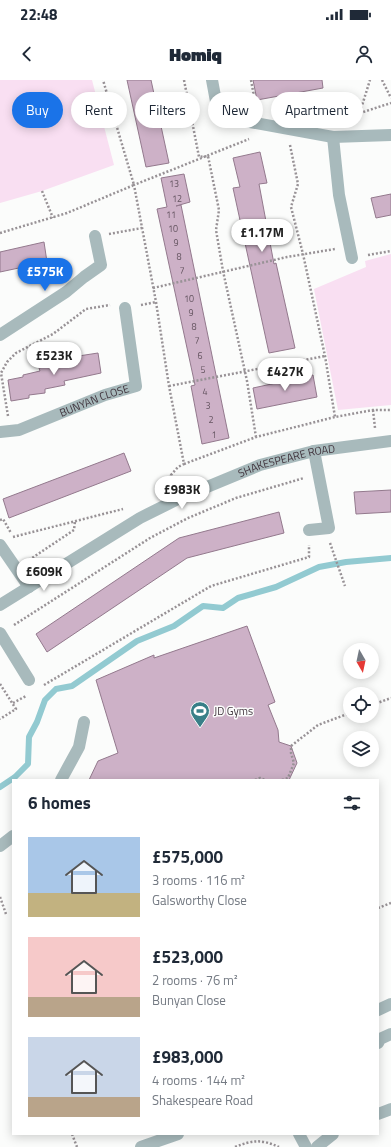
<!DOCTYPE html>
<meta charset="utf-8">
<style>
:root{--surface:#fff;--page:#f2f2f3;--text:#1f2937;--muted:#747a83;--accent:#1a73e8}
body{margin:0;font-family:"Titillium Web",sans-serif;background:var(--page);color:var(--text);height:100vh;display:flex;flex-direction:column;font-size:15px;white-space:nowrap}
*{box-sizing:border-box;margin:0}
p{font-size:13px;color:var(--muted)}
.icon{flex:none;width:22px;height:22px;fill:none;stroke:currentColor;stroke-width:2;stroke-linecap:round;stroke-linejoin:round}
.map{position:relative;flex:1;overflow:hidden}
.panel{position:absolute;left:12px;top:699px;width:367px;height:356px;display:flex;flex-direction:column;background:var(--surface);border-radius:0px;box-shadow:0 2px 10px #0003}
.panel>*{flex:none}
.banner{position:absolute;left:12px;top:12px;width:367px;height:36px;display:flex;gap:8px}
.needle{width:26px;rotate:171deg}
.buttons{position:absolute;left:343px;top:563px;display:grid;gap:8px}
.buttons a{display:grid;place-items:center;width:36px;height:36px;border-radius:50%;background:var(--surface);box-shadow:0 2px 10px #0003;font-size:20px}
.price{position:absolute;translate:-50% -34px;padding:0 9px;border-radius:14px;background:#fff;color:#222;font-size:13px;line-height:26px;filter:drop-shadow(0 1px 2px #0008)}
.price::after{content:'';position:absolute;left:50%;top:24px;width:12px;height:9px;margin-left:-6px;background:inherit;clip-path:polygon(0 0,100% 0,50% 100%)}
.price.active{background:var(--accent);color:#fff}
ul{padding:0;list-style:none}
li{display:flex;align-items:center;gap:12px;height:100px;padding:0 16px}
li span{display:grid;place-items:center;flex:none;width:112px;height:80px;border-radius:0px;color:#555}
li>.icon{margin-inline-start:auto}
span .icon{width:48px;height:48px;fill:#fffc;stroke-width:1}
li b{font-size:17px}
h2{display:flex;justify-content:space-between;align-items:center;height:48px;padding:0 16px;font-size:17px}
.tag{padding:0 14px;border-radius:18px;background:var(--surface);box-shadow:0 2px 10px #0003;font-size:14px;line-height:36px}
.tag.active{background:var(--accent);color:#fff}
.status{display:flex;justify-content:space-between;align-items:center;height:28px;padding:0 20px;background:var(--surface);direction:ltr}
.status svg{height:11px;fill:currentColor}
header{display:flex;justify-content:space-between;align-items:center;height:52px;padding:0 16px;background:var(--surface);font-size:18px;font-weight:800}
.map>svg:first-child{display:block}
.green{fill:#f9dff2}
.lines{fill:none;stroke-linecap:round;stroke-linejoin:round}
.stream{stroke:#92cad1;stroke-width:6}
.building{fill:#cdb1c7;stroke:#93798d}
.path{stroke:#989296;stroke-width:2.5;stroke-dasharray:2 2;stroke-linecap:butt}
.minor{stroke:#a8babc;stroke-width:12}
.labels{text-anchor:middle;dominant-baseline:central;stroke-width:3;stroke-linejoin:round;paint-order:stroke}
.number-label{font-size:9px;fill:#645460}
.street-label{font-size:11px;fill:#41353e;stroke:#fbfcfb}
.poi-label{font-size:11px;fill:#41353e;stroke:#fbfcfb;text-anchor:start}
</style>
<div class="status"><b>22:48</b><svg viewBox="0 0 49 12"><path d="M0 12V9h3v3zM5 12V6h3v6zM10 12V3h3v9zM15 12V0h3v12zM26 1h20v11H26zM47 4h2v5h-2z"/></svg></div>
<header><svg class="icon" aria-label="back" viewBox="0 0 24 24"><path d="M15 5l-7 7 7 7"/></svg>Homiq<svg class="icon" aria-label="person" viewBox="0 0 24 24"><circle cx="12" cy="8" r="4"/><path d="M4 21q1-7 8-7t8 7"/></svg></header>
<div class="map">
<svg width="391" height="1067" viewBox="0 0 391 1067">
<rect width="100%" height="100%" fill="#fbfcfb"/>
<path class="green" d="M0,0h92l22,85 -72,26 -42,12z
M391,174v151l-53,5 -24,-121 52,-22 -1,-6z"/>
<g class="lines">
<path class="stream" d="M0,707l15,-10 13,-13 1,-27 8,-15 8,-22 11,-11 16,-3 65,-45 37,-15 29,-20 20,2 15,-10 38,-11 43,-20 27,-5 45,-4"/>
</g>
<path class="building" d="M127,0h24l18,83 -23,4z
M253,0h69l1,8 -66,12z
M260,72l7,31 -8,1 15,80 2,-1 19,85 -26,5 -36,-165 7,-1 -7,-29z
M184,94l6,28 -14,4 5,-1 48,233 -27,6 -11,-58 4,-1 -38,-176 10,-2 -6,-29z
M391,114v21l-15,3 -5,-20z
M44,162l3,20 -47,10v-20z
M98,273l3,20 -37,8 1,4 -20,4v4l-16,2v3l-18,3 -3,-21 15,-3v-2l17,-4 -1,-3 21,-4 -1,-5z
M313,295l4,22 -60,12 -4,-21z
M124,373l7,18 -122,47 -6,-19z
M391,410v22l-35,2 -2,-22z
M279,432l5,21 -97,25 -140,94 -11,-18 143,-96z
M247,546l28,76 -7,3 10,25 1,12 12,4 6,17 -8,17h-200l9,-19 20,-8 -22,-73 58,-25v3z"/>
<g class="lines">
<path class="path" d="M184,0l15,77 9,-1 11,54 -3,20 7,41 24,110 9,56
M251,0l5,27
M382,0l9,18
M360,32l10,-32
M357,41l3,-8 31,-10
M290,65l8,39 -7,23 12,47 22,102 10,61 38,-7h18
M42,111l11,27
M0,153l67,-20 67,-28 -31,-105
M109,154l33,-6
M368,175l23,-4
M153,208l134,-31 48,-8
M141,225l15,-3
M169,306l156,-30
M373,330l2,18
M8,336l-7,-43 6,-11 9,-9 37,-19 33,-25 24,-4
M184,384l72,-27 79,-20
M173,403l-2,-8 7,-8 6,-3 -15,-78 -13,-84 -22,-117 115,-46
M0,440l3,-1 8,14
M13,457l110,-28
M330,463l15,43
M29,480l45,-30 1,-9
M14,545l136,-87 38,-20 48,-20 68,-20
M0,604l16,25 -16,10
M44,605l167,-99 98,-29v-12
M13,623l13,-7
M372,625l19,-7
M255,700l5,-2 5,2
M282,700l6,-2 6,-15 -3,-10v-7l27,-21 32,-12
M0,817l6,17
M378,828l13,-5
M72,1054l5,13
M235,1067c18,-7 26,-8 44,0"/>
<g class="minor">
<path d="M212,0l5,27 5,10 111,20 58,-2"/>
<path d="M333,57l6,58 13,63"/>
<path d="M0,255l66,-43 18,-15 17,-12 -6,-29"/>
<path id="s1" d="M0,352l19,-2 86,-35 31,-9 -11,-78"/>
<path d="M309,450l20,-2 -15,-77"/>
<path d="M0,465l29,42"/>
<path id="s2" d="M0,525l140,-87 38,-19 82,-34 54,-14 77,-10"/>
<path d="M0,553l29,47"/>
<path d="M61,700l18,-33 5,-25"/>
<path d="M0,766l13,-10"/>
<path d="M378,930l13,-6"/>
<path d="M378,963l2,-4 11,-5"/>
<path d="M378,1034l13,-5"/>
<path d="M299,1054l7,13"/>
<path d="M141,1067l37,-13"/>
<path d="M317,1067l16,-13"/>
</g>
</g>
<defs>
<symbol id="stadium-pin" viewBox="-11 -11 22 30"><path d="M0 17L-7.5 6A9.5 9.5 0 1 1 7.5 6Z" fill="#387f88" stroke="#fbfcfb"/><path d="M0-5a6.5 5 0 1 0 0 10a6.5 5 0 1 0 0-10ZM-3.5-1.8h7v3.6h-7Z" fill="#fff"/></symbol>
</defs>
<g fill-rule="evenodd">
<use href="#stadium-pin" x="189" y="620" width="22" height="30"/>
</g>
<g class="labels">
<g class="number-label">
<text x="174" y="103">13</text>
<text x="177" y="118">12</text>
<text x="171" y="134">11</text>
<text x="173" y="148">10</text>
<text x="176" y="162">9</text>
<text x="179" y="176">8</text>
<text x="182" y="190">7</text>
<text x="189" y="218">10</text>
<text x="191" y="232">9</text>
<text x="194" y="246">8</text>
<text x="197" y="260">7</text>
<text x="200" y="275">6</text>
<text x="203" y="289">5</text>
<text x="205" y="311">4</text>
<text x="208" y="325">3</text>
<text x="211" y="339">2</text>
<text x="214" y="354">1</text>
</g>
<g class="street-label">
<text stroke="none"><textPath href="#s1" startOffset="100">BUNYAN CLOSE</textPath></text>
<text stroke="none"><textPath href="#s2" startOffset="323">SHAKESPEARE ROAD</textPath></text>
</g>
<g class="poi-label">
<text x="214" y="631">JD Gyms</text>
</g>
</g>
</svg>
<div class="buttons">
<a><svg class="needle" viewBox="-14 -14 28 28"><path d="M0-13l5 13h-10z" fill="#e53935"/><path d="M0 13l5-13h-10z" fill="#747a83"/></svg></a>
<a><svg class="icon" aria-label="locate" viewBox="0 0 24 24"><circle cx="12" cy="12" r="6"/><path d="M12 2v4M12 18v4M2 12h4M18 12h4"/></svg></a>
<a><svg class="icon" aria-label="layers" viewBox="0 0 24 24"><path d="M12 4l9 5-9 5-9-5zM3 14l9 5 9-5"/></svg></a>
</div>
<b class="price" style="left:262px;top:173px">£1.17M</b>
<b class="price active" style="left:45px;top:212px">£575K</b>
<b class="price" style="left:54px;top:296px">£523K</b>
<b class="price" style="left:285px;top:312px">£427K</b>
<b class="price" style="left:182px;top:430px">£983K</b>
<b class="price" style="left:44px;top:512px">£609K</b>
<div class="banner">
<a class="tag active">Buy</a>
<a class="tag">Rent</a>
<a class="tag">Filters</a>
<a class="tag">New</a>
<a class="tag">Apartment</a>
</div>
<section class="panel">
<h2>6 homes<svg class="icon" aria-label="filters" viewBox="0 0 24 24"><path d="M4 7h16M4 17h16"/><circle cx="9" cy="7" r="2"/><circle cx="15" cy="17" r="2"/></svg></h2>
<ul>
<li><span style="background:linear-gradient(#a9c7e8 70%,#c2b280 0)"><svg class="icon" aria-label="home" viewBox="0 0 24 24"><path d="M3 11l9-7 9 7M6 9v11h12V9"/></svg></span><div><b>£575,000</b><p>3 rooms · 116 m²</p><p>Galsworthy Close</p></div></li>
<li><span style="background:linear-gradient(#f6c9c9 75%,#b9a48a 0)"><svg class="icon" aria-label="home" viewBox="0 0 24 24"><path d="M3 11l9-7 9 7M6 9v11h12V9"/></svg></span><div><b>£523,000</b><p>2 rooms · 76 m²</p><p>Bunyan Close</p></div></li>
<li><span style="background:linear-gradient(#c9d6e8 75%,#b9a48a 0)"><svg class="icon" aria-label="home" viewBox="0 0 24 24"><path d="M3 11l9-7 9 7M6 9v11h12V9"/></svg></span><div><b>£983,000</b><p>4 rooms · 144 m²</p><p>Shakespeare Road</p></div></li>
</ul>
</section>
</div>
